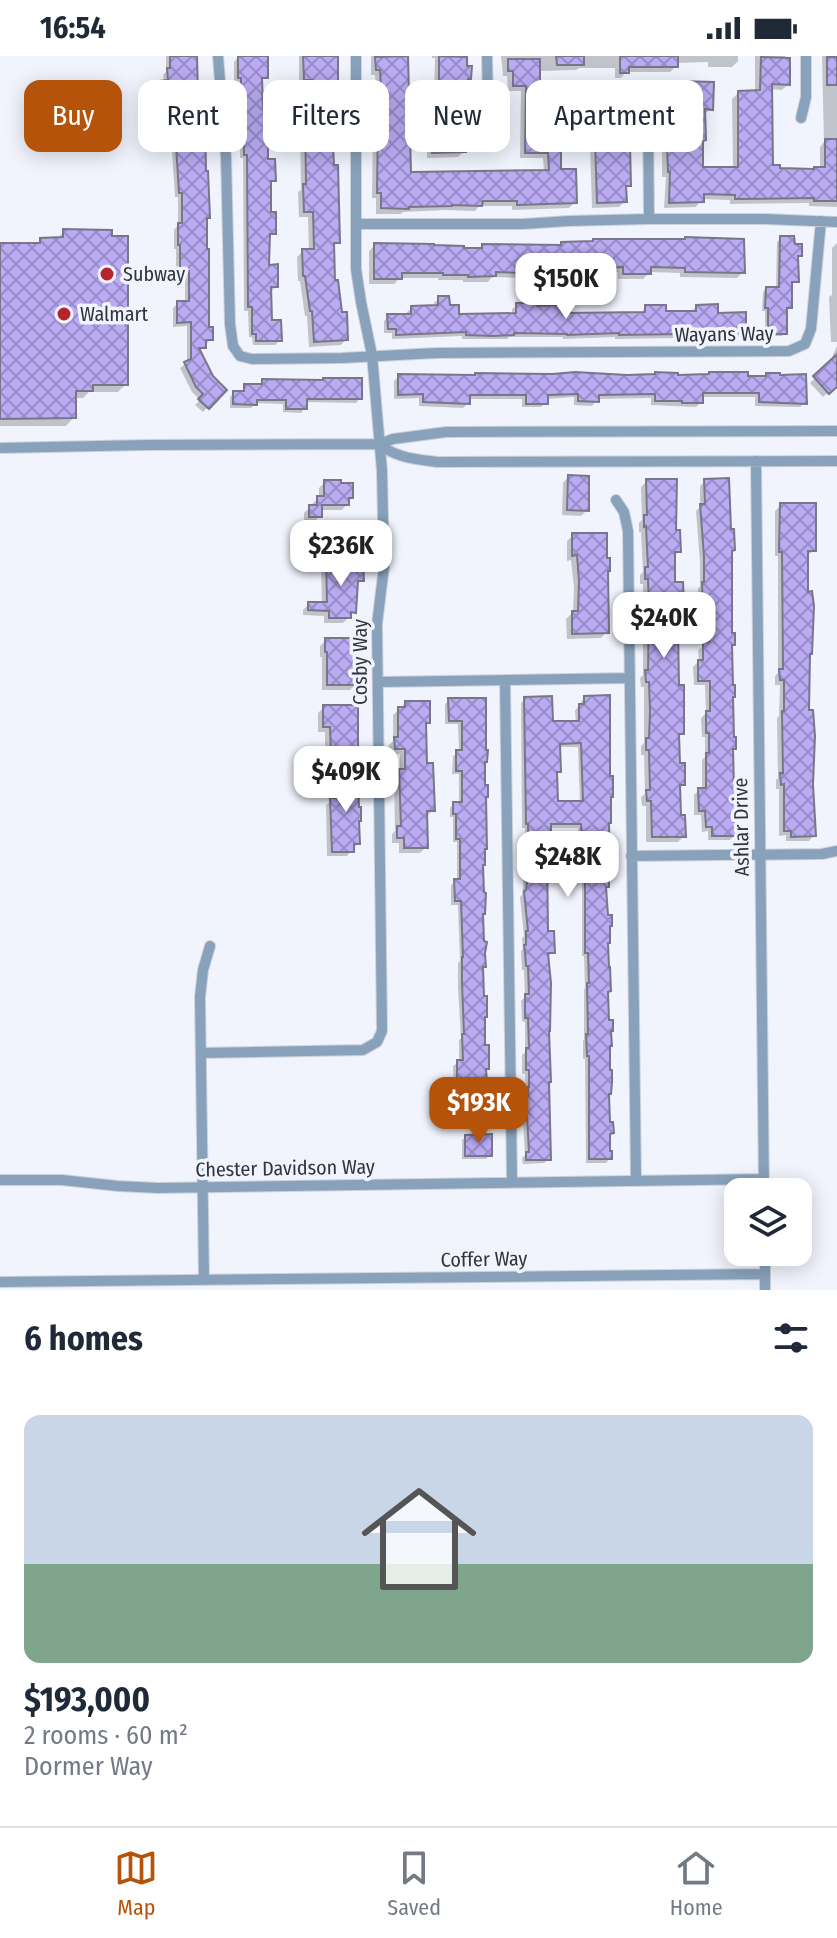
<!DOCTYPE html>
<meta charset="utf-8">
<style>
:root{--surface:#fff;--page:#f6f6f7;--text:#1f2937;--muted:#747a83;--line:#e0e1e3;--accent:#b45309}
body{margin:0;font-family:"Fira Sans Condensed",sans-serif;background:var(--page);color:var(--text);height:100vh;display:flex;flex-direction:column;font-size:30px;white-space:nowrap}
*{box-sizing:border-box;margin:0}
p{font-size:26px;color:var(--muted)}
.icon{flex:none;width:44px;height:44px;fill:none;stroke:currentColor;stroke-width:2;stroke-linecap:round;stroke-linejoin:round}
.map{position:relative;height:1234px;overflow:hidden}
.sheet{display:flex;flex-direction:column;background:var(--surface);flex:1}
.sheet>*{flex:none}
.guide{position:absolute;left:24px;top:24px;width:790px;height:72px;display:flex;gap:16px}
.controls{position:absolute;left:724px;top:1122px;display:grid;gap:16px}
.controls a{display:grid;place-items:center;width:88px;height:88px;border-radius:16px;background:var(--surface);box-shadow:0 4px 20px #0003;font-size:40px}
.price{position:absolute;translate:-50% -68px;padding:0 18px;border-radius:16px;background:#fff;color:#222;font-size:26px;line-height:52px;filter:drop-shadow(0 2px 4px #0008)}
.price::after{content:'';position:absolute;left:50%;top:48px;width:24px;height:18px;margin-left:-12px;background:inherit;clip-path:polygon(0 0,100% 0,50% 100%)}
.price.active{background:var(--accent);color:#fff}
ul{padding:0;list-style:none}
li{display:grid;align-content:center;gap:16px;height:424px;padding:0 24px}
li+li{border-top:2px solid var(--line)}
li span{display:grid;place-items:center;height:248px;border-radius:16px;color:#555}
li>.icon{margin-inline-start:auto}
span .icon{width:144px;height:144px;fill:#fffc;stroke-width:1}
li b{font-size:34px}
h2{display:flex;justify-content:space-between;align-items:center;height:96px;padding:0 24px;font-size:34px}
.pill{padding:0 28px;border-radius:16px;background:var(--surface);box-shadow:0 4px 20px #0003;font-size:28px;line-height:72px}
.pill.active{background:var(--accent);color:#fff}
.status{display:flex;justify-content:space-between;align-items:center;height:56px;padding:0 40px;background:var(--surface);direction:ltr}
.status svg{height:22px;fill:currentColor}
.tabs{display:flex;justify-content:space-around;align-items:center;height:112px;border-top:2px solid var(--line);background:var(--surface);font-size:22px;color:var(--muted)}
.tabs a{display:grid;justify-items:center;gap:4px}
.tabs .active{color:var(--accent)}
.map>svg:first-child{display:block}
.shadow{fill:#0003;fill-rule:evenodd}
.building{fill:url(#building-cross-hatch);stroke:#797689;stroke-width:2;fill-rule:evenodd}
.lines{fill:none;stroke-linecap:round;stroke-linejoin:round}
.minor-casing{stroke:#ced1da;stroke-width:12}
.minor{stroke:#89a2bb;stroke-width:10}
.poi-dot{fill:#b6252d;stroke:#f1f4fd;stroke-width:3}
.labels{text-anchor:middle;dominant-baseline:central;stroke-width:7;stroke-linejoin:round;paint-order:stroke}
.poi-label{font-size:20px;fill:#31343c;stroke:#f1f4fd;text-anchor:start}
.street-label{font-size:20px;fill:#31343c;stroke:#f1f4fd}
</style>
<div class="status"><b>16:54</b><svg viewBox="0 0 49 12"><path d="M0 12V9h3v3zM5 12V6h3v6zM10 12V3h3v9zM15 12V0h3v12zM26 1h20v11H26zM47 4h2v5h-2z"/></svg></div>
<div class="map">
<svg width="837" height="1234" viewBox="0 0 837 1234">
<defs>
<pattern id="building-cross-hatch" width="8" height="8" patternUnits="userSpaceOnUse" patternTransform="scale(2)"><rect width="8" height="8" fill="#baabf4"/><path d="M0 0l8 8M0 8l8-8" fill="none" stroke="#988cc7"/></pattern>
</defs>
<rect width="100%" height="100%" fill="#f1f4fd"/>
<path class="shadow" d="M166,0h29l1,40 12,122 -3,3 2,108 4,10 -12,13 12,25 13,13 -21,22 -8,-7 5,-5 -8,-8 -12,-24 7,-5v-37l-14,1v-19l5,-5h7v-28h-9v-26h-2v-19l4,-5v-28h-3l-3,-45 5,-5h3l-3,-53h-21v-7l5,-4 3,-1 -1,-7 3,-3z
M239,0h26l1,21 -5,4 5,80 8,19 -5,5v29l5,19 -6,4 -1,30 9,19 -4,5h-3l1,31 10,18 -5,5h-22l-1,-8h-3l-1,-26h-4l-1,-153h-3l1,-51h-3l-1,-25h-3v-20z
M299,0h37l-2,88 -3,3 7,95 -6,5 1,36 13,56 -5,6 -32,2 -2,-31h-2l-5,-35h-2l-1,-24 6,-6h6l-1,-34h-9l-1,-25 3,-2 -1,-64 8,-6v-35h-9z
M371,0h36l2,118 135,-2 -1,-14h-23l1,-67h-13l-1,-15h-4l-2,-20h237v5l-6,6h-24v-5l-32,1v3l-6,6h-44l-5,6h-6v-10h-36l-3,2 -38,1v24l21,76 16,31 -6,6 -57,2v-4h-33l-4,5 -30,-1 -42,2 -2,2h-25v-16h-4l1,-77h-2v-25l5,-5 -1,-16h-4z
M432,0h36l1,22 -3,3v37l-2,3v30l-6,6 -31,1 1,-59 6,-5 1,-36h-3z
M755,0h30l3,28 -6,6 -12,-1 1,78 7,3 42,-1v-22l4,-5 -2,-86h15v151l-28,-1v-3l-79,1v-4l-28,-1 -6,8 -32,1 2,-31h-4v-26l6,-5 -1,-10 5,-5 2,-42 6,-6 31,26 -8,6 -2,54h32l-1,-70 6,-6h17z
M586,28l31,62 12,39 -5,4 1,12 -6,6 -27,1 -2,-62h-5l-1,-31h-4v-25z
M64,175l62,153 -8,8h-29l-6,6h-9v19l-8,9h-66v-182h36l5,-4h15z
M781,182l12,8 7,9 -4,4 1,22 -7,3v23l-5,5v21l-3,3h-17v-25h-3l1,-19 3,-3h10l1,-47z
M837,187v99h-6l-2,-45 3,-2v-47z
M562,188l181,28 -6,6 -57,-1v-4l-30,-1 -7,7h-25v-7l-31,1 -6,7 -89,-3 -4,5h-25v-2h-25v-2h-38l-6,6h-25v-33l6,-6 103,5 5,-5 76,2z
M439,242l18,18 55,-1v-6l5,-4 44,10 80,-1 4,-7 19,7 28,-3 5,-5 19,9 28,17 -5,5 -124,2v-2l-52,2v-2h-54l-2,2h-45v-3l-70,3v-6h-8v-12l4,-5h19v-4l5,-4 22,-1v-4z
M837,290v38l-14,13 -13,-14 18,-17z
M399,320l347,2 59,25 -5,4 -45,-1v-9h-54v5l-5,5 -45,-2v-7l-54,1 -5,7 -18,-1v-8l-28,2v4l-5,4h-19v-8h-54v4l-5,5 -44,-2v-8l-25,1v-18z
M263,325l97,17 -4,5 -51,-1v6l-4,5 -18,-1v-8l-27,-1 -5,5h-21v-11l4,-4h7l4,-7h12z
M568,421l19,33 -6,6 -19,-1 1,-32z
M647,425l27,51 5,19 -6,6v27l8,44 -5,5 1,54 5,46 -5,5 1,27 5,19 -5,5 6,47 -6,6h-32v-36h-4l-1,-9 4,-3 -1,-39h-3v-9l3,-3v-56h-3l-1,-9 3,-3v-91h-3v-9l3,-3 -2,-40h-2v-9l3,-3 -1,-33z
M705,425l25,72v82l3,9 -3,3 1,104 4,84 -5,5h-22v-9l-6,1 -1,-17h-7v-20l5,-5h3v-30l3,-3v-20h-3l-1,-19 5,-5 -1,-28h-11l-1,-18 6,-6 -1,-11 7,-5 -1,-23 -6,1v-35l2,-1v-25l-4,-51 4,-4v-21z
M325,426l26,15 -4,3v4l-5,6h-22v6l-6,6h-10v-9l6,-6h2v-3l7,-7v-9z
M781,449l33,46 -8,5 1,156 7,123 -5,6h-23v-6l-7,1v-47h-3v-9l2,-2 -1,-60 2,-2 1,-31h-5v-9l3,-3v-117h-3v-45z
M573,479l34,97 -6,6 -34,1 -1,-20 7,-7 1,-24 -3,-28 -4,1v-20z
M327,505l35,19 -7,6 -1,26 -11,11h-19v-7l-21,-1v-5l6,-6h13l-1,-37z
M326,584l30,44 -6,6h-28v-33h-2v-11z
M584,642l25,101 -4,89 1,105 3,39 -2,63 2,29 3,9 -4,3 2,22 -4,5h-20l-1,-104h-2v-18l1,-2v-49l1,-2 -1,-32h-2v-77h-10l1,-19 5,-6v-26h-29v21l-4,4 1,80 7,20 -7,4 3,202 -5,4 -21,1 -1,-6 3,-3 -3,-51 2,-2 2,-10 -1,-18h-3v-19l3,-3v-30l-3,-1 -1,-20 4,-4 -1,-27h-2l-1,-19 2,-2 -1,-11 2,-2 -4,-39 2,-2 1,-10 1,-18h-3v-7l4,-4v-28h-3l-1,-125 4,-4 26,24h25l-1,-12zM559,691h19l2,56h-24l-1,-29 4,-3z
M449,644h35l-3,268 6,101 -3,2 -1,12 3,27 -4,4h-21l-1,-28h-6l-1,-20 6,-4v-22l2,-2 -3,-50v-25l2,-2 -2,-56h-7v-20l6,-4v-39h-4v-25h-3v-9l4,-4h5v-30h-7l1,-18 6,-4 -1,-28h-13v-20z
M405,647l23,19 -4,4 1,39 8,45 -6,6 -1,31 -6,6h-21v-10h-7v-9l3,-3 -1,-54 6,-7v-16h-11v-9l4,-4v-26z
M324,651l32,39 -11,12h-20v-26h-7v-19z
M337,719l20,47 1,21 -11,13h-20l-1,-51 6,-5v-20z
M466,1081l24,18 -4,4h-24v-19z"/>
<path class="building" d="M170,0h27l1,38h3l1,26 3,-1 1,52h2l2,47h-3v31h2v78h4v13h-7v8h-7l14,28 14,14 -18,19 -11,-10 5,-5 -7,-7 -12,-25 7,-3v-37l-14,1v-22h12v-30h-9v-26h-2v-22h4v-30h-3l-3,-48h8l-3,-55h-21v-9l8,-1 -1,-12h3z
M238,0h30v22h-6l1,30h5v51h7l1,22h-5v31h5v22h-6l-1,31 9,-1v23h-7l1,33h9l1,21h-26v-7h-4v-27h-4l-1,-152h-3v-52h-3v-25h-3z
M303,0h35v56h-2v33h-3l1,20h4l2,78h-6l1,37h3l4,32h5l1,28 -34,2 -2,-31h-2l-5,-35h-2l-1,-27h12l-1,-37h-9l-1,-28h3l-1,-66h8v-38h-9z
M408,0l3,116 138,-2 -1,-17h-23l1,-67h-13v-15h-5v-12h32v34h10v31h11v45h15l1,34 -60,2v-4h-34l-1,5 -30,-1v1l-43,1v2l-28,-1v-15h-4l1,-77h-2v-28h5l-1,-18h-4l-1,-13z
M439,0l28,1v9h5l-1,13h-3v39h-2v34l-34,1 1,-61 6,-1z
M556,0h28v9h-27z
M620,0h58v11h-49v6h-9z
M761,1l29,1v27l-18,-1 1,81h7v3l34,1v-2h11v-28h12v62h-23v-3l-79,1v-4l-31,-1v8l-35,1 1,-31h-2l-1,-28 6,-1 -1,-15h5l2,-47 35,1 -1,28 -8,-1 1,31 -3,1v26h35v-76l22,-1z
M827,1h10v28h-10z
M585,26h34v62h11l1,42h-5l1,16 -30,1 -2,-62h-5l-1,-31h-4z
M63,173l49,1v6h16v149h-35v6h-17v27l-76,1v-176h40v-5l23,-1z
M780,180h14l1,8h7v12h-4l1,26h-7v26h-5v26h-19v-26h-3l1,-21h13z
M685,181l59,2 1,34 -60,-1v-4l-34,-1v7h-28v-7l-34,1v7l-93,-3v4l-28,1v-2h-25v-2h-41v6h-28v-36l60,1v1l30,1v2h18v-4l79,1v-3l32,-1v-2h92z
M438,240h11l1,9h9v9l57,-1v-10h21v3l26,-1v8l82,-1v-7h21v6h30v-6l22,-1v9l28,-1v21l-127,2v-2l-52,2v-1l-53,-1v2l-22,1 -26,-1v-3l-70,3v-6h-8l-1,-15h24v-8l27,-1z
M837,298v33l-8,7 -16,-18z
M575,316l52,3 28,-1v-2l23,1v2l31,-1v-2h39v4h18v-3h14v2l26,-1 1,30 -48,-2v-9h-56v10h-21v-2h-27v-7l-56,1v7l-21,-1v-7l-30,1v9h-22v-9h-56v9l-47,-2v-8l-25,1v-21l77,1v-2l78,1z
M323,322h39v21h-55v10h-21v-9h-29v5l-24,-1v-13h11v-7h18v-5l61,1z
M568,419l21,1v35l-22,-1z
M729,422l2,51h3l1,21 -3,1v82h3v12h-3l1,40h2v12h-2l1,40h2v12h-3l1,39h1l3,48h-26v-9h-6l-1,-16h-6l-1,-23h8v-35h3v-20h-3v-22h4v-30h-12v-21h5v-17l6,-1v-24h-6l-1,-36h2v-26l-4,-52h5l-1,-25z
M646,423h31l-1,51h4l1,22h-6v30h8l1,22 -1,25h-5l1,56h5v49h-5l1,29h5v22h-5l1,30h4l1,22h-34l-1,-36h-4l-1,-11h4l-1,-40h-3v-12h3l1,-27 -1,-29h-3l-1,-12h3l1,-62 -1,-29h-3v-12h3l-2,-41 -2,1v-12h3z
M324,424h17v3h12v15h-4v7h-27v12h-13v-12h8v-9h7z
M780,447h36v48h-8v41l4,-1 2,15 -2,48h-2l-1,56h4l2,26 -2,48 3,52 -25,1v-6h-7v-47l-3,1 -1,-12h3l-1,-62h2v-31h-4l-1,-11h4l-1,-117h-3z
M572,477h35v25h3v13h-2l1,62 -37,1v-23h6l1,-30 -2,-26 -5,1z
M363,502l1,23h-6l-2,32 -5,-1v6h-22v-7l-21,-1v-8h19l-1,-43z
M325,582h34l-1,47h-31v-33h-2z
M610,639v81h3v21h-2v26h-2l1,53h-1v11h-3l2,28h4v11h-2v17h-2l1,24h1l1,24 -3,1 1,28h4v11h-2l1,15h-2v24h2v12l-1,12h-2l1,28h3l1,11 -4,1v17h2v8h-23v-103h-2l-1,-22h2l-1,-51h2l-1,-30h-3v-78h-9v-22h6l-1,-29h-30v26h-4l1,81h6l1,22h-7l3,30 -1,48h-1l2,51h-2l2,78h-25v-8h3l-3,-54 2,-1v-10h1v-17h-3v-22h3l-1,-30h-3v-24h4l-1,-28h-2l-1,-13 -1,-8h2v-14h2l-4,-40 2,-1 1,-10v-17h-2v-9h4l-1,-30h-2l-2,-127 28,-1 1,25h26v-17h5v-8zM581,687l2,58h-25l-1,-29h4l-1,-28z
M448,642h38v52h2l-1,12h-2v23h3v12h-2l1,52h-2v16h-2l1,27 2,1 -1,21h-2l1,27 3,1 -2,11 1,14h-3l1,29h3v21h-2v28h4v24h-3l1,13h-2v19l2,1 1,9 -24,-1 -1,-27h-6v-23h6l-1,-26h2l-2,-51v-26h1l-2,-56h-6l-1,-22h6v-40h-4v-25h-3v-12h9v-31h-6v-21h6v-29h-13z
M405,645h25v22h-4l1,40h6l2,48h-8l1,37h-24v-10h-7v-12h4l-2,-57h6v-20h-10l-1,-12h4v-30h7z
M323,649h35v42h-5v6h-22l-1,-26h-7z
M358,716l1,35h2v14h-2l1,23h-6v8h-22l-2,-54h7l-1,-25z
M492,1078v22h-27v-21z"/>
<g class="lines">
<defs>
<path id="minor" d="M218,0l8,101 4,167 3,22 7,10 12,3 90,-1 94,-5 353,-2 16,-7 6,-15 10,-108
M487,0l1,46 6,19
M648,56l1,107
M801,62l5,-21v-41
M357,168h166l45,-3 81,-2h116l72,3
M379,388c17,14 37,15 58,18l400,-1
M0,392l147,-3 232,-1 14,-5 53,-7 391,-1
M756,405l8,731
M616,444l8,12 4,19 8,650
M505,624l7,502
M378,626l251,-4
M631,800l191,-2 15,-3
M201,997l162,-3 14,-8 5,-11 -5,-407 7,-57 -2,-96 -10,-116 -11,-53 -5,-33v-213
M0,1124h62l56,6 40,2 606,-9
M765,1196v38
M204,1224l-4,-283 3,-27 7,-24
M0,1226l765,-8"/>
</defs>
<use href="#minor" class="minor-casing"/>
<use href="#minor" class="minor"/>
</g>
<g class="poi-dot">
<circle cx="107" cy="218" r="8"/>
<circle cx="64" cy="258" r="8"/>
</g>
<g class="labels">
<g class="poi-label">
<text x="123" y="218">Subway</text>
<text x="80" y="258">Walmart</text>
</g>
<g class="street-label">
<text transform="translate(724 278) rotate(-1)">Wayans Way</text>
<text transform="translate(360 606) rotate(-90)">Cosby Way</text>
<text transform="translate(741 771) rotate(-91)">Ashlar Drive</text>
<text transform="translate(285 1112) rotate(-1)">Chester Davidson Way</text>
<text transform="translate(484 1203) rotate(-1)">Coffer Way</text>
</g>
</g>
</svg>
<div class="controls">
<a><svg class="icon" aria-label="layers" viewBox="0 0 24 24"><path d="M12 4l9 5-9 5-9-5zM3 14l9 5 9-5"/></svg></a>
</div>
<b class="price" style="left:566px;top:265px">$150K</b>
<b class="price" style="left:341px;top:532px">$236K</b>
<b class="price" style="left:664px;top:604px">$240K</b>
<b class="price" style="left:346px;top:758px">$409K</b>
<b class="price" style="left:568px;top:843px">$248K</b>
<b class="price active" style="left:479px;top:1089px">$193K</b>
<div class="guide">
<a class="pill active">Buy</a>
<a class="pill">Rent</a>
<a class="pill">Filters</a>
<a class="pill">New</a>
<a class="pill">Apartment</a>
</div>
</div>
<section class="sheet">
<h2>6 homes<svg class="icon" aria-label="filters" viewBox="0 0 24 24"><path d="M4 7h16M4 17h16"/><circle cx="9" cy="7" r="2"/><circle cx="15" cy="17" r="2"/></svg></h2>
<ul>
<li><span style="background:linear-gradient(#c9d6e8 60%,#7fa58c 0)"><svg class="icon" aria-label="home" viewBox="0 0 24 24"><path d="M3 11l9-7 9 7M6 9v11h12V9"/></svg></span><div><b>$193,000</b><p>2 rooms · 60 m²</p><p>Dormer Way</p></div></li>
</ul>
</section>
<nav class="tabs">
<a class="active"><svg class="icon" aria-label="map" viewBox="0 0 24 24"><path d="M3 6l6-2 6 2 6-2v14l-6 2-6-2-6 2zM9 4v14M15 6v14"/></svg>Map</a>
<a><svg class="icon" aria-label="saved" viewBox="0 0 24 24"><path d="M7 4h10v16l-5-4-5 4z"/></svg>Saved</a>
<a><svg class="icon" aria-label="home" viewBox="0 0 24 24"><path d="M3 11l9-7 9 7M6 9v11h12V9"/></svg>Home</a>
</nav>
